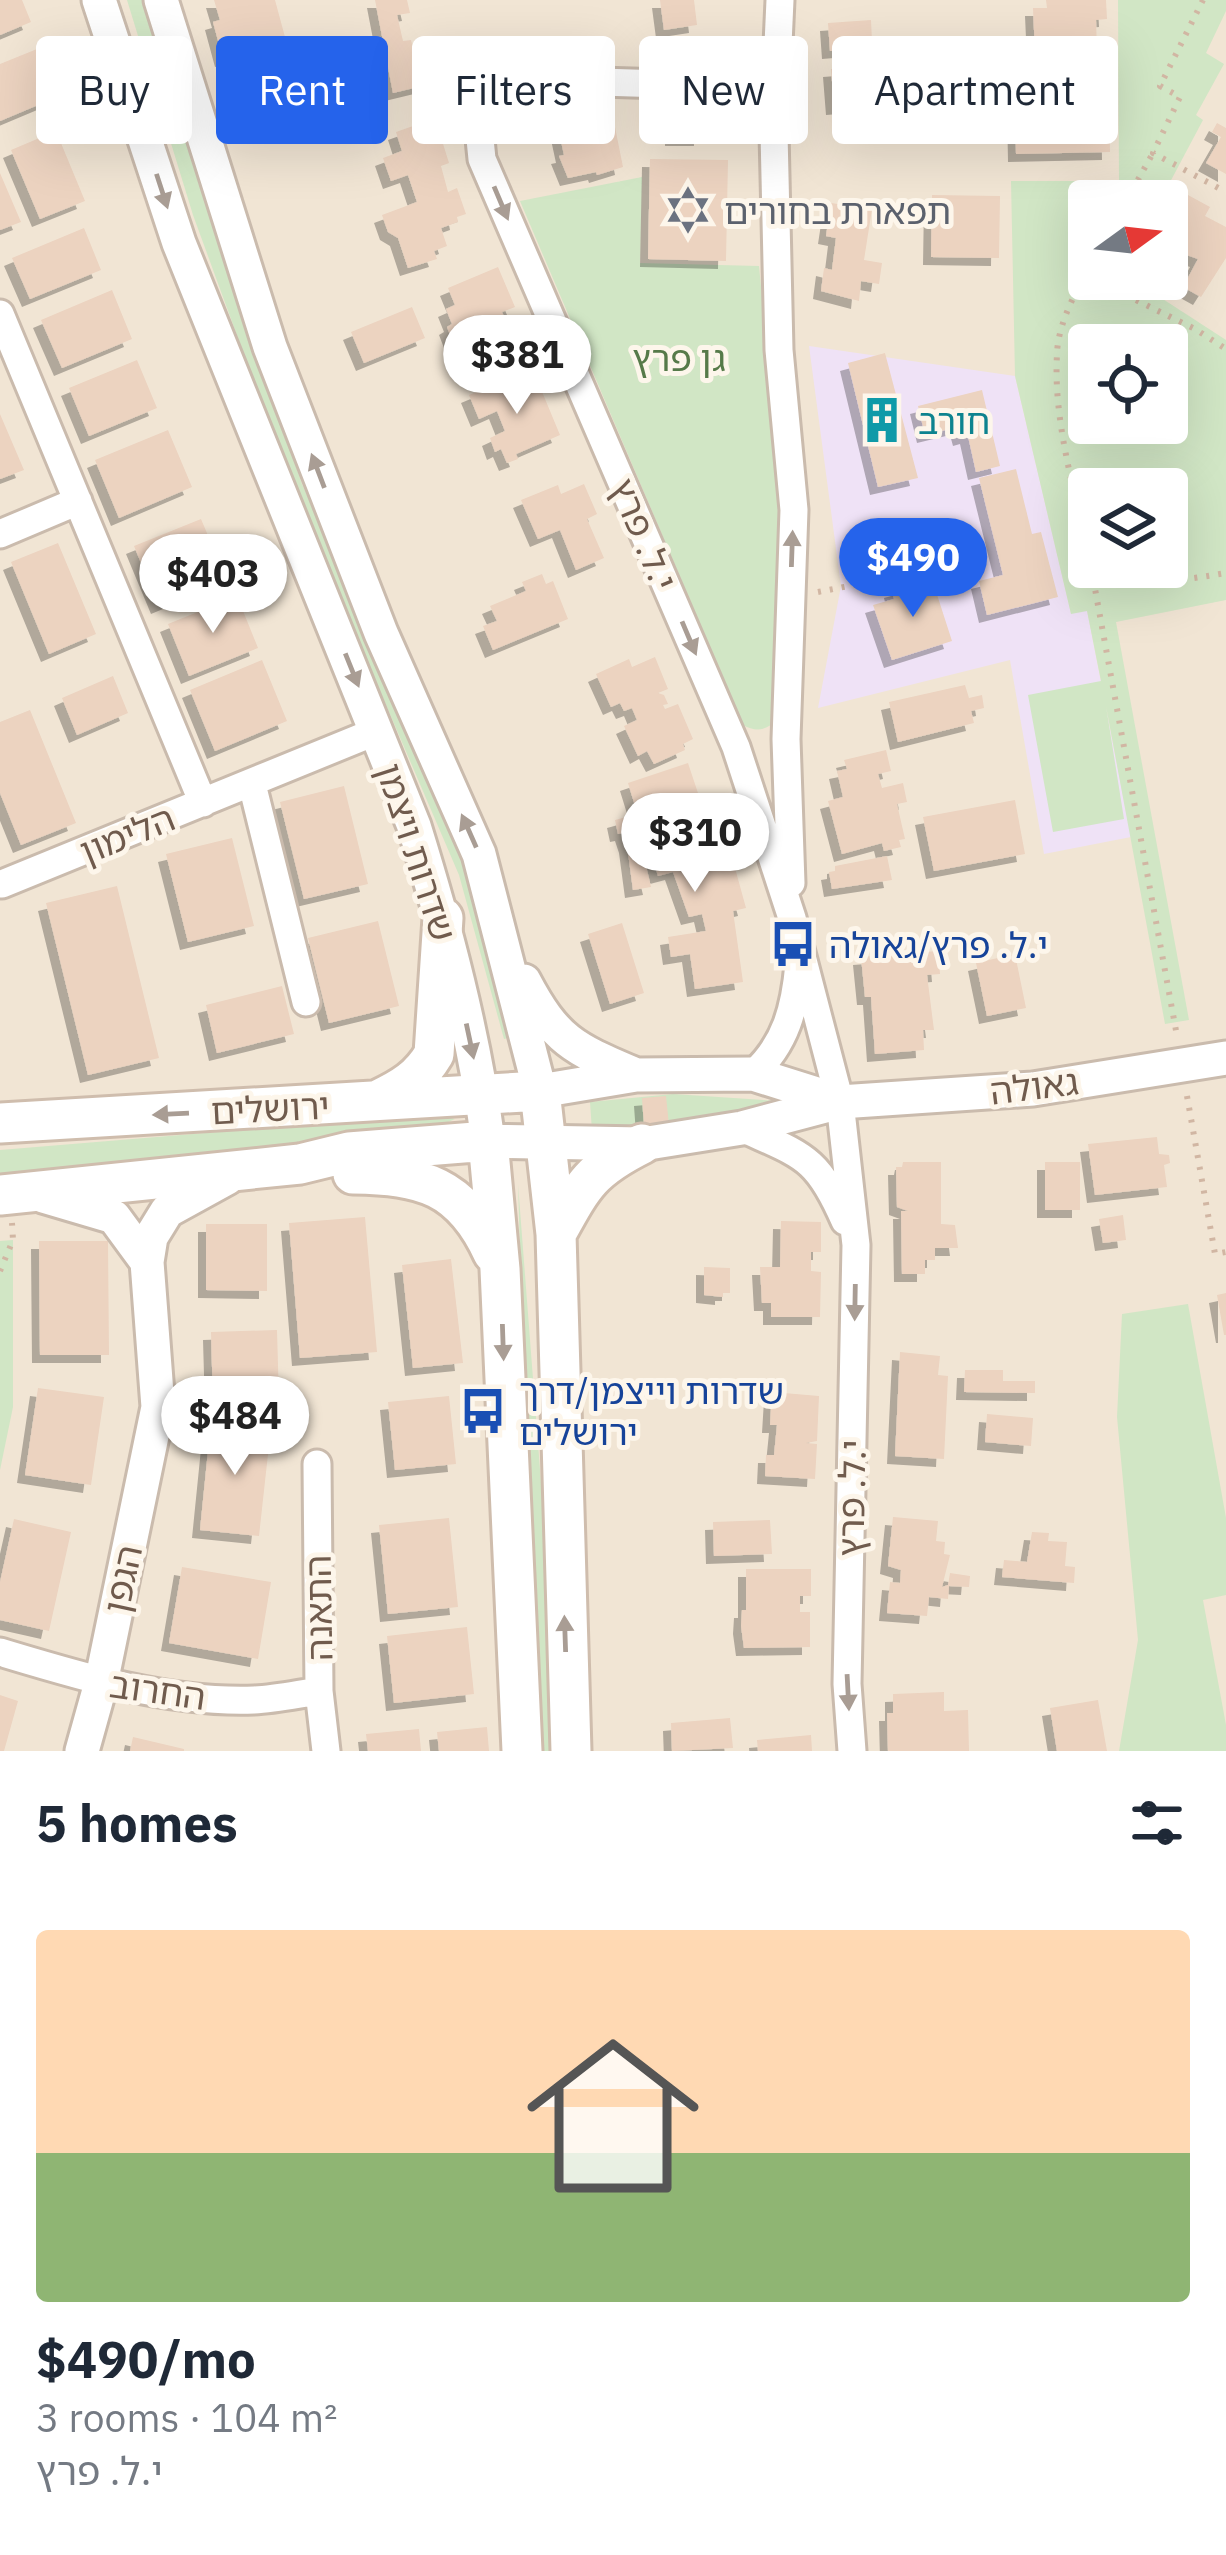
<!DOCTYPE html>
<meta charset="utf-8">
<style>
:root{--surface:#fff;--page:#f2f2f3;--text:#1f2937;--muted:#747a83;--accent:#2563eb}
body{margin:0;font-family:"IBM Plex Sans","Noto Sans Hebrew",sans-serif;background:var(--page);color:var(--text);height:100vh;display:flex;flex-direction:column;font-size:45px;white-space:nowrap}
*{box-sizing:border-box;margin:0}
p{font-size:39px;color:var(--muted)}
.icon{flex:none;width:66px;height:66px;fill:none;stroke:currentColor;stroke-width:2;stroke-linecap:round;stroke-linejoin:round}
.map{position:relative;height:1751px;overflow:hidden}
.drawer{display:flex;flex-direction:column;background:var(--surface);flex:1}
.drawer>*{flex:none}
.top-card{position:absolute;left:36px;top:36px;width:1155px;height:108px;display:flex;gap:24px}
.needle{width:78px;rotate:75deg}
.buttons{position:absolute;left:1068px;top:180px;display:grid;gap:24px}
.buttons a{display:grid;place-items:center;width:120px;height:120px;border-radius:12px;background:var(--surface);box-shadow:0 12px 48px #0002;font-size:60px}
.price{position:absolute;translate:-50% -102px;padding:0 27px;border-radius:42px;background:#fff;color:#222;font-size:39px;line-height:78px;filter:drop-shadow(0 3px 6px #0008)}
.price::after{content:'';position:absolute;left:50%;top:72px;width:36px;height:27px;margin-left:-18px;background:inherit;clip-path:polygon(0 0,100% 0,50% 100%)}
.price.active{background:var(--accent);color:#fff}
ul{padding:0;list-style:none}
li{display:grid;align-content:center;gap:24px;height:636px;padding:0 36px}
li span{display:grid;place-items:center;height:372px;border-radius:12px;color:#555}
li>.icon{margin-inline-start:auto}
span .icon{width:216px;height:216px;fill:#fffc;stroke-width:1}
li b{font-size:51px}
h2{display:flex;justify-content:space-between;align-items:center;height:144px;padding:0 36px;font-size:51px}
.pill{padding:0 42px;border-radius:12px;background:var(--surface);box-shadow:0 12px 48px #0002;font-size:42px;line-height:108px}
.pill.active{background:var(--accent);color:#fff}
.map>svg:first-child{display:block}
.residential{fill:#f1e5d4;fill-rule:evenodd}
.education{fill:#efe2f6}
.green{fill:#d1e6c5;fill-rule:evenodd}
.building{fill:#ecd3c0;filter:url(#shadow)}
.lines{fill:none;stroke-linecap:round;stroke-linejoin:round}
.minor-casing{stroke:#cabbad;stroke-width:33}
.tertiary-casing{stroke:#cabbad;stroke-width:39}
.secondary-casing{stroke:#cfbdad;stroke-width:45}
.path{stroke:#d1b6a3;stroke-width:6;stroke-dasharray:3 9;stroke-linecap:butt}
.minor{stroke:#fff;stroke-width:27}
.tertiary{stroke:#fff;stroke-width:33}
.secondary{stroke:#fff;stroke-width:39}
.oneway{fill:#a99d94}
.labels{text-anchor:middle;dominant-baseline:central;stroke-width:10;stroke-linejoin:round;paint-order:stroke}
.worship-label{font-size:36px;fill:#5b616d;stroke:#fdf6eb;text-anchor:start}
.park-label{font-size:36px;fill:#567a49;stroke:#fdf6eb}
.culture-label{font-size:36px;fill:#0d838f;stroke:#fdf6eb;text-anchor:start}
.street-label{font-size:36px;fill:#705b4d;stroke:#fdf6eb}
.transit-label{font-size:36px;fill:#164399;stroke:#fdf6eb;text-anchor:start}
</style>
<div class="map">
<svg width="1226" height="1751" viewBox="0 0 1226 1751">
<defs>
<filter id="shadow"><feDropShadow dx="-8" dy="8" stdDeviation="0" flood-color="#0004"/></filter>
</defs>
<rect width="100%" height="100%" fill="#faf2e5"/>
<path class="residential" d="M0,0h1226v1751h-1226zM1089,201h78v78h-78zM1089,345h78v78h-78zM1089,489h78v78h-78z"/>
<path class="education" d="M809,346l206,30 56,237 16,-3 44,227 -87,17 -34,-194 -192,48 23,-122z"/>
<path class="green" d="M127,0h19l62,211 94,273 176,398 38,154 -12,3 -45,-164 -167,-389 -99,-271z
M1118,0h108v11l-20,42 18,11 -28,51 7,5 -43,81h-71v78h43l94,61v260l-110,22 73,398 -24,4 -59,-318 18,113 -71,13 -25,-137 73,-14 -14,-70 -16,3 -56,-238 -4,-195h108zM1089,345h78v78h-78zM1089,489h78v78h-78z
M642,177l-2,86 119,3 24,244 -4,208c-12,12 -22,15 -36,7l-223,-524z
M673,1094l106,7 4,6 -109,19 -82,5 -2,-29z
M432,1114l23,5 -21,9 -434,47v-25z
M518,1184l28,363 10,204h-16l-11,-196z
M13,1240v167l-13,63v-229z
M1188,1304l38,214v77l-23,5 23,125v26h-107l19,-111 -21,-223 5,-103z"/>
<path class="building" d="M0,0h22l9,22 -31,13z
M214,0h61l27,100 -12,4 -5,-17 -50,13 -6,-23 16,-4 -4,-19 -18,5 -10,-37 7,-2z
M375,0h32l3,13 -13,2 6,26 8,-1 11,46 -29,7z
M660,0h34l3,25 -33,5z
M1046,0h60l1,19 -11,1 1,30 -62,3 -2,-45h14z
M871,20l2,42h10l3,41 -52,4 -3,-38 13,-1 -2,-18 -12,1 -2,-28z
M37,49l20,48 -57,24v-57z
M1109,96l1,56 -94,2 -1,-55z
M701,110l1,28h-29v-27z
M613,117l10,50 -26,8 -1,-3 -28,6 -9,-22 5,-1 -6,-28z
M427,121l5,12 7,-2 10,32 -8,3 7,26 9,-4 9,26 -9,3 1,5 -17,6 6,18 -13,5 3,8 -29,9 -10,-30 -10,-6 -6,-17 35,-13 -9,-27 -17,6 -8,-23 19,-7 -6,-19z
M1217,123l9,5v46l-20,-11 15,-26 -9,-5z
M56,131l29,70 -45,18 -29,-69z
M650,159l78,1 -2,101 -78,-2z
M0,173l21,49 -21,8z
M932,195l68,1 -1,62 -68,-1z
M1188,195l22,12 -5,9 21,11v31l-25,39 -18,-10 15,-28 -31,-11v-41l12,6z
M831,203l41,6 -8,51 18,3 -3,21 -18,-3 -2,20 -38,-10 3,-23 8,2 4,-32 -10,-2z
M84,228l17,42 -71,29 -18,-41z
M498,267l17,40 -13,5 8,19 -53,22 -10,-26 5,-3 -6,-15 9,-4 -7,-17z
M112,290l20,49 -70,29 -21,-48z
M412,307l13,31 -61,25 -13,-31z
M885,353l33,125 -40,9 -30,-124z
M137,360l20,48 -68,28 -20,-48z
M505,380l5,14 28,-12 22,53 -44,19 2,5 -11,4 -6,-14 -6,3 -5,-14 15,-7 -8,-20 -18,8 -10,-24z
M982,390l18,76 -24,6 -8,-36 -7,2 -3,-11 -33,8 -7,-29z
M0,414l24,56 -24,9z
M168,430l24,57 -73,31 -24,-58z
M1016,469l16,65 9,-2 17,65 -71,18 -8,-34 24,-6 -24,-97z
M584,484l13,30 -10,5 17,39 -28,12 -16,-40 -22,9 -17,-39 37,-15 3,9z
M201,519l25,59 -67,28 -25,-60z
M58,543l38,91 -47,20 -38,-92z
M542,574l4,10 7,-3 15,38 -75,31 -10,-24 14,-5 -7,-15 36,-15 -4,-9z
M932,579l20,62 -60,19 -19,-55 21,-6 -2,-9z
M237,596l21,52 -69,28 -21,-52z
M655,657l13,32 -10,4 6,2 4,9 -5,1 2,4 13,-5 15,35 -10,5 2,6 -31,14 -7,-13 -9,5 -14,-30 13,-6 -5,-12 -8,3 -4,-8 -9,4 -15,-33 33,-15 3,8z
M262,660l25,61 -72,30 -25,-61z
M113,676l15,37 -51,22 -15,-37z
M965,685l4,13 13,-3 2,13 -13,3 3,12 -76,19 -9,-40z
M30,710l46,113 -55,22 -21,-52v-71z
M886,750l5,21 -13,3 4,14 21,-5 4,19 -10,2 8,35 -6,1 2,7 -17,4 -2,-8 -40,11 -14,-53 15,-4 -6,-26 10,-2 -3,-9z
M688,763l14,42 -61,20 -13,-42z
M344,786l24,98 -64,15 -24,-97z
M1015,800l10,54 -91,17 -11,-54z
M637,814v18l24,-7 6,19 57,-16 22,80 -13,3 10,71 -48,7 -5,-35 -19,3 -3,-20 38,-6 -4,-17 -13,3 -16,-45 -15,4 -5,-17 14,-7 -19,6 -6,-9 9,38 -18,3 -6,-45 -4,-12 -5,1 -3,-14z
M232,838l22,88 -66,16 -22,-88z
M887,856l5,24 -60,9 -3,-17 6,-1v-5z
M117,886l42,172 -71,17 -42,-172z
M378,921l21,85 -70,17 -21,-85z
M622,923l22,70 -34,11 -22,-70z
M938,951l2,23 -13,1 7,55h-11l1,20 -49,4 -4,-57h-6l-4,-40z
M1015,954l11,54 -39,8 -11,-53z
M282,986l12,48 -77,19 -11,-48z
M666,1096l3,29 -25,1 -2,-28z
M1157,1137l2,17 10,1 1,8 -6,2 3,22 -72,8 -7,-51z
M903,1162h38v62l14,1 3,23h-23v12h-10v14h-23l-1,-63h7l-11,-4 -1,-40h6z
M1045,1162h35v48h-35z
M1123,1215l3,25 -23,3 -4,-24z
M365,1217l12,135 -77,6 -11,-135z
M781,1221l40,1v30h-10v19l10,1 -1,45h-49v-14h-9l-2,-36h20z
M206,1224h61v67l-61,-1z
M39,1241h69l1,114h-69z
M451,1259l12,104 -50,5 -11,-103z
M704,1267l26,1v25h-7v4l-19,-2z
M1226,1293v42h-2l-7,-40z
M277,1330l2,70 -66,2 -2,-70z
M900,1352l40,4 -2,19 10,1 -4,83 -49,-3z
M965,1370h38v11h32v12l-71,-1z
M38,1388l66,9 -13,88 -66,-10z
M772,1392l47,4 -2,45 -11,2 11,1 -2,35 -50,-3 1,-21h8l3,-30h-7z
M449,1396l7,68 -61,6 -7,-68z
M987,1414l46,4 -2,28 -46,-4z
M211,1421l60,6 -12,109 -59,-6z
M893,1517l45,4 -2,20 9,1 -1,12 6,1 -8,32 6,-2 2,-12 20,3 -1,11 -20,-1 -1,13 -19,-2 -2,19 -40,-3 3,-31 10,1 1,-13 -13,-4z
M449,1518l9,89 -70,7 -9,-89z
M14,1519l57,13 -22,99 -49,-11v-38z
M770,1520l2,34 -58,2 -1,-34z
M1032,1532l17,1 -1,8 19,1 -2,24 10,1 -1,16 -72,-6 2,-17 23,2z
M182,1567l89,15 -13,77 -89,-16z
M746,1569h65v27h-11v16h10v35l-66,1 -3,-22 1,-16h4z
M467,1627l7,67 -80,9 -7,-67z
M944,1692v19l24,-1 1,41h-81l-1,-38h6v-19z
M0,1695l18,6 -14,50h-4z
M1098,1700l9,51h-50l-7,-43z
M730,1718l3,30 -61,3 -1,-28z
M487,1727l2,24h-50l-2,-19z
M419,1729l2,22h-53l-2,-17z
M811,1735l1,16h-54l-1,-11z
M133,1737l51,12v2h-54z"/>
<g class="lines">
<defs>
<path id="minor" d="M780,0l-6,133 5,217 15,160 -8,229 5,144
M778,62l-49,24 -162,-5 -81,16c-10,21 -6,40 -4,62l254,588 56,171 48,184 16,143 -9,439 5,67
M0,314l203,489
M0,534l78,-33
M252,784l54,218
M2,884l375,-153
M753,1074c33,-30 42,-66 46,-110
M742,1128c61,28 75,28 103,93
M317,1464l2,227 7,60
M0,1652c83,25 167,51 254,48 22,-1 44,-6 65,-9"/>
<path id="tertiary" d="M99,0l80,243 235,583c32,103 60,208 74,315l154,3 100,-16 98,-26 193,-13 193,-31
M161,0l109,347 111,286 98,221 61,237 96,-16 117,-1 86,27
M524,981c32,61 51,68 112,94
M43,1196l71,21 33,45
M82,1751l19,-68 57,-276 -11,-145 4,-25 16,-26 60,-33"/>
<path id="secondary" d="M378,1100c25,-12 42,-22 56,-46l9,-136
M0,1123l540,-32 16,143 15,517
M353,1174c69,1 109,11 140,79
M0,1195l300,-31 49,-12 139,-11 12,128 22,482
M556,1234c27,-49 34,-64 86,-90"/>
</defs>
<use href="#minor" class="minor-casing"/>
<use href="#tertiary" class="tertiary-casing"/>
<use href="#secondary" class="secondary-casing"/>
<path class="path" d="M1203,0l-43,86 20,11 -27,56 73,39
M1126,201l27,-48
M1089,268c-14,25 -31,56 -32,86 -4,67 18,138 32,202
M1093,279l102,50 31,20
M1091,567l86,469
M1101,567c34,23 87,12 125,6
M818,592l108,-21 17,10 44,-12
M1187,1096l28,158 11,-2
M0,1271l13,-31 -1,-17"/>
<use href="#minor" class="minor"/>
<use href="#tertiary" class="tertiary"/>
<use href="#secondary" class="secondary"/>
</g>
<defs><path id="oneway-solid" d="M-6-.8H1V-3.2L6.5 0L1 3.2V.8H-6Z" transform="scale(3)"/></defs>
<g class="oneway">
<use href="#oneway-solid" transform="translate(162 191) rotate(72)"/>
<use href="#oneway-solid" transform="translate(501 203) rotate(67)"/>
<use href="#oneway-solid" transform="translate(318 471) rotate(-111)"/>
<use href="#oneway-solid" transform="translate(792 549) rotate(-88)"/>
<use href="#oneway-solid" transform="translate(689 638) rotate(67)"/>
<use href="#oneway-solid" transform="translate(352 670) rotate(68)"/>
<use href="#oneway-solid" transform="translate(469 831) rotate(-114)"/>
<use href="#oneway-solid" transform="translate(470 1041) rotate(78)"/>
<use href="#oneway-solid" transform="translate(171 1114) rotate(177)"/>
<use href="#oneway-solid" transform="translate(855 1302) rotate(91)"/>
<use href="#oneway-solid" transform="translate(503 1342) rotate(88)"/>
<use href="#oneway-solid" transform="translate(565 1634) rotate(-92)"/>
<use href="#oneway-solid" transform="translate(848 1692) rotate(87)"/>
</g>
<defs>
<symbol id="synagogue-bare" viewBox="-9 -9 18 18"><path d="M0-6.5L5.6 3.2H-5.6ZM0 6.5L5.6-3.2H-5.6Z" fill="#6b7280" stroke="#fdf6eb" stroke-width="2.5" paint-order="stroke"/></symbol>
<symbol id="building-bare" viewBox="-9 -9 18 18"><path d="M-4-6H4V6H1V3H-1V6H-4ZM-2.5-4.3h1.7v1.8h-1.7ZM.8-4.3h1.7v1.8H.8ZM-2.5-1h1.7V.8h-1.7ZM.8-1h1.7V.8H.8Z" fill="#0f9aa8" stroke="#fdf6eb" stroke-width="2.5" paint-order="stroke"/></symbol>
<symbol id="bus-bare" viewBox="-9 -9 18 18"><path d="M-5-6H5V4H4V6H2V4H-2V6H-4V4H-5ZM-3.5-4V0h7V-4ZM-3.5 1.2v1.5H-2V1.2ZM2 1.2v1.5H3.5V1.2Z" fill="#1a4fb4" stroke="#fdf6eb" stroke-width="2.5" paint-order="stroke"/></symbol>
</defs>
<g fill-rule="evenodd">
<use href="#synagogue-bare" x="655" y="177" width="66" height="66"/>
<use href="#building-bare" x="849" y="387" width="66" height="66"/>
<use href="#bus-bare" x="760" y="911" width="66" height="66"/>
<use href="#bus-bare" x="450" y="1378" width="66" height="66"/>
</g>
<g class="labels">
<g class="worship-label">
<text x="724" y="210">תפארת בחורים</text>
</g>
<g class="park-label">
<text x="679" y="357">גן פרץ</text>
</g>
<g class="culture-label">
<text x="918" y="420">חורב</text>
</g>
<g class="street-label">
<text transform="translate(644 534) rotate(67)">י.ל. פרץ</text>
<text transform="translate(127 834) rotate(-22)">הלימון</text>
<text transform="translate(417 852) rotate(72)">שדרות ויצמן</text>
<text transform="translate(1034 1086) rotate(-7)">גאולה</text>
<text transform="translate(270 1108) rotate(-3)">ירושלים</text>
<text transform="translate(851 1498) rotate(-89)">י.ל. פרץ</text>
<text transform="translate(122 1579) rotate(-78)">הגפן</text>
<text transform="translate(318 1608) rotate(-91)">התאנה</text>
<text transform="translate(158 1690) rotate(8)">החרוב</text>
</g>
<g class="transit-label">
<text x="829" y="944">י.ל. פרץ/גאולה</text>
<text x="519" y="1390">שדרות וייצמן/דרך<tspan x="519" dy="41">ירושלים</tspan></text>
</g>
</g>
</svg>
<div class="buttons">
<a><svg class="needle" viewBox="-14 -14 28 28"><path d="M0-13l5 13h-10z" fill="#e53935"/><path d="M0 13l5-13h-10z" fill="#747a83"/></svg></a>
<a><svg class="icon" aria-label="locate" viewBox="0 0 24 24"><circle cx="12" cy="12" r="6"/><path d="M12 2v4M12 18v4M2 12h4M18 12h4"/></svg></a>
<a><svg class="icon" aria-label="layers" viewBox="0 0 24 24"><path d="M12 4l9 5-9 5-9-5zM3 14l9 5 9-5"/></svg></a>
</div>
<b class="price" style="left:517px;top:417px">$381</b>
<b class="price active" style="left:913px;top:620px">$490</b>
<b class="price" style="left:213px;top:636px">$403</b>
<b class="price" style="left:695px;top:895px">$310</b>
<b class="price" style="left:235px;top:1478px">$484</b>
<div class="top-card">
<a class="pill">Buy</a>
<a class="pill active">Rent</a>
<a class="pill">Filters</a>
<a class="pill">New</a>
<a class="pill">Apartment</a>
</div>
</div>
<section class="drawer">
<h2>5 homes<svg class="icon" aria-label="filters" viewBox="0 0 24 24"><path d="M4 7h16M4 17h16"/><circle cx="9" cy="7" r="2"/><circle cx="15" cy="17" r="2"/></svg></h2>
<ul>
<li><span style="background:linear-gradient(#ffd9b3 60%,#8fb573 0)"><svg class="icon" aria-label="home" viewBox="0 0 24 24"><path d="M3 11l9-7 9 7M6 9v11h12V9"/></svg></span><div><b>$490/mo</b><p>3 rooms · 104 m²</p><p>י.ל. פרץ</p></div></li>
</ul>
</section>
